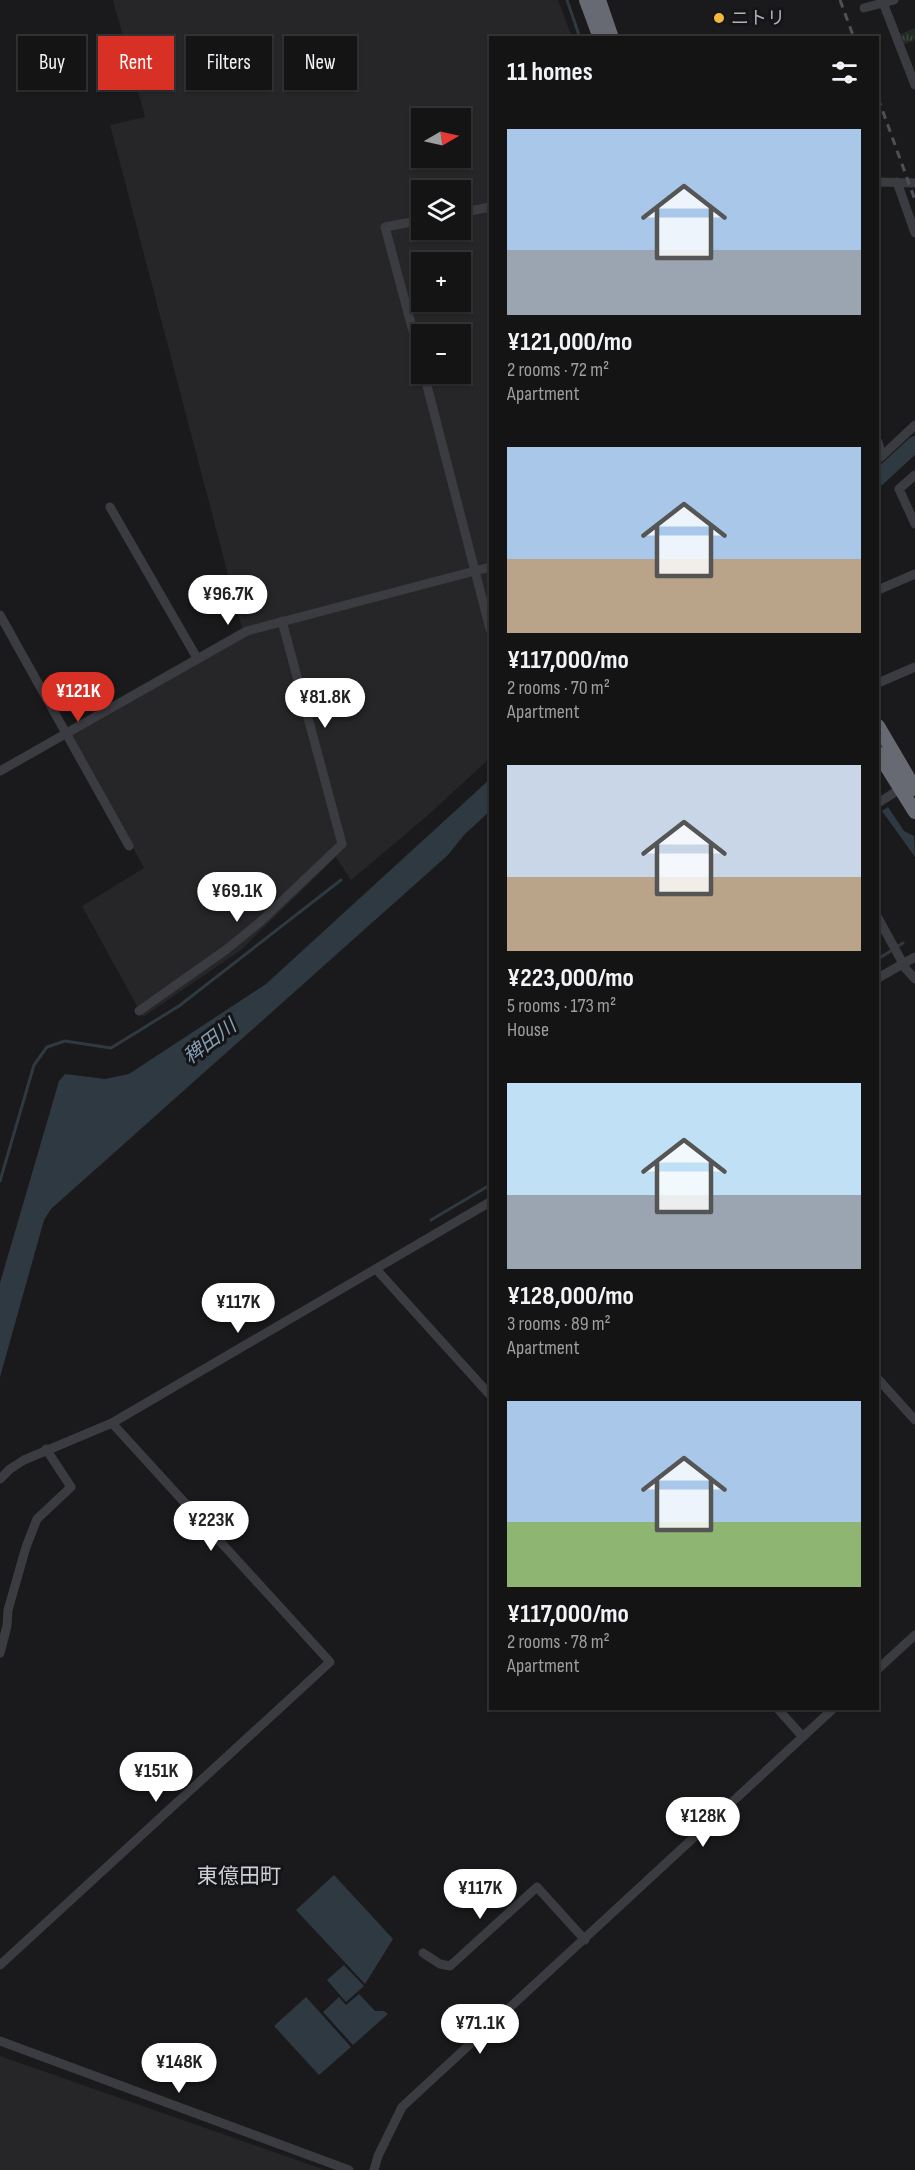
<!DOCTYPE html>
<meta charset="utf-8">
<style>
:root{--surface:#141415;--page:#212122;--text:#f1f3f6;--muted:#9d9ea0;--line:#333334;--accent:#d93025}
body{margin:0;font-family:"Sofia Sans Condensed","Noto Sans JP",sans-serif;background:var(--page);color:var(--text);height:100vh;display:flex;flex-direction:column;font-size:22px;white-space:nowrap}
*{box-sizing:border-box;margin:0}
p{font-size:20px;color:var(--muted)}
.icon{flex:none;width:33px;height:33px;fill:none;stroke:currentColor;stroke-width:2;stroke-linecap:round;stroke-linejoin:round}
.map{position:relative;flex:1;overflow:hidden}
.sheet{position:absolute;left:489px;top:36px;width:390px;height:1674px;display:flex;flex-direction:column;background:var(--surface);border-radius:0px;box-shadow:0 2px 4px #0004,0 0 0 2px var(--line)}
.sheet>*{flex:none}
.guide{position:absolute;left:18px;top:36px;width:381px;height:54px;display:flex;gap:12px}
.needle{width:39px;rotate:81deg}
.fabs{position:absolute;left:411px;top:108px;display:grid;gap:12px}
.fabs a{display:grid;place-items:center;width:60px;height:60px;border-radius:0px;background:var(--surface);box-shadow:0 2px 4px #0004,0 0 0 2px var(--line);font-size:30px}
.price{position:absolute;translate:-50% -51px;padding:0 14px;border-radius:21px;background:#fff;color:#222;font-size:20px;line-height:39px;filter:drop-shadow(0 2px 3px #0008)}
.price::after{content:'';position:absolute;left:50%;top:36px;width:18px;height:14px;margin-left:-9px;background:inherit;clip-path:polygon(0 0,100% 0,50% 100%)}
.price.on{background:var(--accent);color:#fff}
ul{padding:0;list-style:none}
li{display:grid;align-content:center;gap:12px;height:318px;padding:0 18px}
li span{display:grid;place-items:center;height:186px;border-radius:0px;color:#555}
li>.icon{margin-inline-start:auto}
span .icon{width:108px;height:108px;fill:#fffc;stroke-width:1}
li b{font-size:26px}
h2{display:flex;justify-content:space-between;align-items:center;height:72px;padding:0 18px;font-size:26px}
.pill{padding:0 21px;border-radius:0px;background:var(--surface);box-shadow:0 2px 4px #0004,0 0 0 2px var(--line);font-size:21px;line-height:54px}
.pill.on{background:var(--accent);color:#fff}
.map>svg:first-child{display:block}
.built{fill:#262629;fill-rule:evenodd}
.grass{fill:url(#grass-tufts)}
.water{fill:#2f3941}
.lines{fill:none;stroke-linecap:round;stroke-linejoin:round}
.stream{stroke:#2f3941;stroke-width:3}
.river{stroke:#2f3941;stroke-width:16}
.minor{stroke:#3b3c41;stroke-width:9}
.highway{stroke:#676a72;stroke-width:14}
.rail{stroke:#4e5056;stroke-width:3;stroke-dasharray:8 6;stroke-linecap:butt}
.poi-dot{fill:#f4b83b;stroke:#151517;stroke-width:2}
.labels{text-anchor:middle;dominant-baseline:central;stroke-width:6;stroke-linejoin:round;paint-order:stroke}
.poi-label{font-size:18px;fill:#acb1bc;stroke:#151517;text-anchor:start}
.water-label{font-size:20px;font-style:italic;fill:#849eb6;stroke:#151517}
.quarter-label{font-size:21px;fill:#cdd0d8;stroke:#151517}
</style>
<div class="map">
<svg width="915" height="2170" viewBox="0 0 915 2170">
<defs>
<pattern id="grass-tufts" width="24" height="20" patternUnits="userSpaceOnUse" patternTransform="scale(1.5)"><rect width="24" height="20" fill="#222b23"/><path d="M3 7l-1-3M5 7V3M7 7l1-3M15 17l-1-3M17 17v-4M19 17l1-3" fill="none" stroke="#3f4741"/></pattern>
</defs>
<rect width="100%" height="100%" fill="#1a1a1c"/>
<path class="built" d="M113,0h445l14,37 -82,1v720l-64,59 -75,63 -15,-23 -95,93 -98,67 -61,-111 62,-38 -77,-141 175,-99 -132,-503 35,-8zM422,118h38v40h-38zM422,190h38v40h-38zM422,262h38v40h-38zM422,334h38v40h-38z
M0,2056l325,114h-325z"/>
<path class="grass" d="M915,28v12l-12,5 -5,-10z"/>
<path class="water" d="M490,779v32l-26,24 -16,20 -397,354 -7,11 -44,157v-94l59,-202 6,-7 40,5 24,-5 137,-90z
M888,807l16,24 10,5 1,21 -33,-46z
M334,1875l59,64 -28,45 -69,-74z
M344,1965l20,21 -18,16 -19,-22z
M359,1994l16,17h9l4,3 -35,31 -30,-33 16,-15 7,8z
M306,1997l45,50 -32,28 -45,-49z"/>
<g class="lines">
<path class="stream" d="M567,0l13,38
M878,959l25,-16
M0,1181l34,-116 13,-18 18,-6 46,7 68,-42 162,-126
M431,1220l59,-35"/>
<path class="river" d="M878,478l37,-34"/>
<path class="minor" d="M882,0l33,85
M864,8l30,-8
M878,182l37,1
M897,182l18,51
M460,213l30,-6
M422,220l-37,7 37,138
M424,374l66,255
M878,442l4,14 -3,2
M882,456l33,-31
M915,475l-16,14 16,35
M110,507l87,151
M878,590l37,-16
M0,615l129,231
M878,683l37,-16
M0,771l247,-140 243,-64
M878,803l22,-14
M878,918l28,51 9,10
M878,978l37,-21
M139,1011l88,-62 33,-27 82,-78 -60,-223
M376,1269l114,126
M878,1379l37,41
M0,1479l10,-10 14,-9 88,-37 378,-221
M0,1653l7,-27 1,-16 18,-63 11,-28 34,-32 -25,-38
M878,1669l37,-34
M777,1708l26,29
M423,1953l17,11 10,2 87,-79 48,53
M0,1965l330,-303 -218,-239
M0,2041l349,129
M374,2170l4,-14 24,-49 432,-399"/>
<path class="highway" d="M586,0l14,38
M599,0l13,38
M878,726l37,63
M878,753l37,59"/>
<path class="rail" d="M840,0l14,38
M878,98l37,102"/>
</g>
<circle class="poi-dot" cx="719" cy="18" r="6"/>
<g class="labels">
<g class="poi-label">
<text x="731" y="18">ニトリ</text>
</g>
<g class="water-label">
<text transform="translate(210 1042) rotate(-37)">稗田川</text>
</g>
<g class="quarter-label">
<text x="239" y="1876">東億田町</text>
</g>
</g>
</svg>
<div class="fabs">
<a><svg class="needle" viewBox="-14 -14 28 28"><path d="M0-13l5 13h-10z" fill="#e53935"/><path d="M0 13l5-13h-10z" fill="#9d9ea0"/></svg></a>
<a><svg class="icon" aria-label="layers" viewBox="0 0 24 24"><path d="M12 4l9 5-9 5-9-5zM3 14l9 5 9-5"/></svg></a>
<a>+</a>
<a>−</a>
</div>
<b class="price" style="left:228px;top:626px">¥96.7K</b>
<b class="price on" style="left:78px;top:723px">¥121K</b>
<b class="price" style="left:325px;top:729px">¥81.8K</b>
<b class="price" style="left:237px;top:923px">¥69.1K</b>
<b class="price" style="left:238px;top:1334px">¥117K</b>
<b class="price" style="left:211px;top:1552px">¥223K</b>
<b class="price" style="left:156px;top:1803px">¥151K</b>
<b class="price" style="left:703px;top:1848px">¥128K</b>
<b class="price" style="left:480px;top:1920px">¥117K</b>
<b class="price" style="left:480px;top:2055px">¥71.1K</b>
<b class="price" style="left:179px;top:2094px">¥148K</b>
<div class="guide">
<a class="pill">Buy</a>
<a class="pill on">Rent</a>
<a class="pill">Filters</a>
<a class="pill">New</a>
</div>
<section class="sheet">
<h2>11 homes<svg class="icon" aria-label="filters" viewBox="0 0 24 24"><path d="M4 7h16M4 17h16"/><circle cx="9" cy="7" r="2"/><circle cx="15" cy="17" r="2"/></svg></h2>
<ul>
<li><span style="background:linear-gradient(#a9c7e8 65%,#9aa5b1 0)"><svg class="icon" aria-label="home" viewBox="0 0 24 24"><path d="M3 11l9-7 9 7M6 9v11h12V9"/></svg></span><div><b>¥121,000/mo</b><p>2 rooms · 72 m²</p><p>Apartment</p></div></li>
<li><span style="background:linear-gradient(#a9c7e8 60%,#b9a48a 0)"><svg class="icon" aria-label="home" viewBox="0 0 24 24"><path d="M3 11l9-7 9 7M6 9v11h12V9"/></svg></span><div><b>¥117,000/mo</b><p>2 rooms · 70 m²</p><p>Apartment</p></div></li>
<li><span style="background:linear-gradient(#c9d6e8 60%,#b9a48a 0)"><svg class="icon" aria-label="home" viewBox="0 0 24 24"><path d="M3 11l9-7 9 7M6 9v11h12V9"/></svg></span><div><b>¥223,000/mo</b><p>5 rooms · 173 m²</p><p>House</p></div></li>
<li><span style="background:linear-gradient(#bfe0f5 60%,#9aa5b1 0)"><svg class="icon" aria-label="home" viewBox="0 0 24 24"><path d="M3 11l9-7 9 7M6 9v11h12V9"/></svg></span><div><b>¥128,000/mo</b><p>3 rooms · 89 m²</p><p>Apartment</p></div></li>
<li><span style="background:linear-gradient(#a9c7e8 65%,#8fb573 0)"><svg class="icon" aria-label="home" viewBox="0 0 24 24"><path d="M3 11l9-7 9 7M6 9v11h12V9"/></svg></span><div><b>¥117,000/mo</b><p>2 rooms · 78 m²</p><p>Apartment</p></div></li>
</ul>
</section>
</div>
